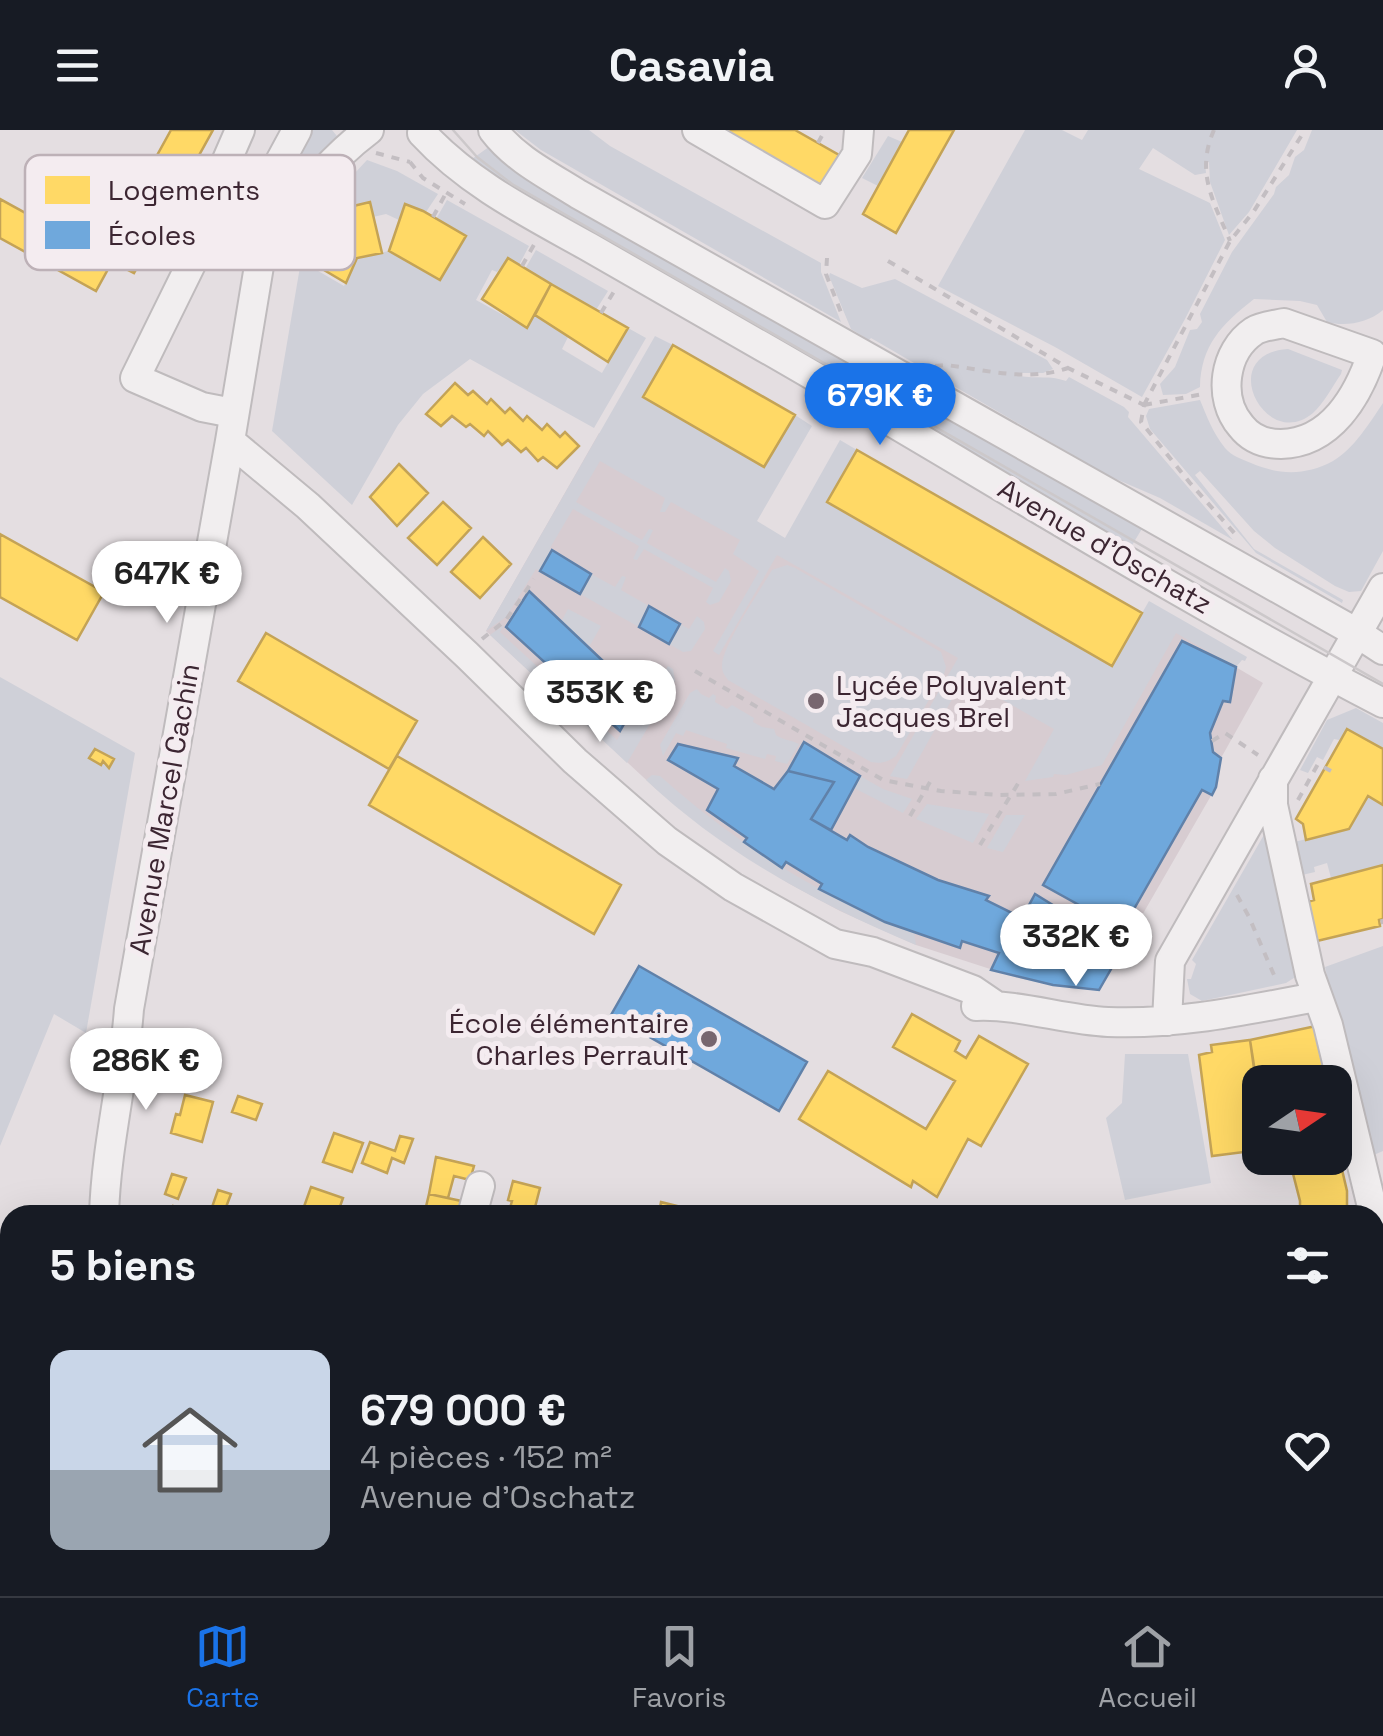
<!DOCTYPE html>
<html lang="fr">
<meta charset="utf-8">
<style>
:root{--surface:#171b24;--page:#20242c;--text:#f1f3f6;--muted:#9ea1a6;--line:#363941;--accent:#1a73e8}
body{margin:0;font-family:"Space Grotesk",sans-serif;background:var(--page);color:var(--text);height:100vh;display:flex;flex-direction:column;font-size:38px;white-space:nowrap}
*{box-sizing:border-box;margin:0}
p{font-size:32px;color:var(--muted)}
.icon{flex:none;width:55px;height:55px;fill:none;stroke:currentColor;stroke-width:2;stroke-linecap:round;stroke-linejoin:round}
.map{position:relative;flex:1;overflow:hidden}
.side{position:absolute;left:0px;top:1075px;width:1385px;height:392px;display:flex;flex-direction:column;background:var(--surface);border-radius:30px 30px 0 0;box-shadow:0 10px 40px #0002}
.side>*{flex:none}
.needle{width:65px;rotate:77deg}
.fabs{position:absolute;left:1242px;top:935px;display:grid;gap:20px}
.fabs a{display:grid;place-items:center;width:110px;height:110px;border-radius:20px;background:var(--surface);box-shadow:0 10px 40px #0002;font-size:50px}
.price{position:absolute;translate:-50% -85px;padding:0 22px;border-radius:35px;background:#fff;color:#222;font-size:32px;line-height:65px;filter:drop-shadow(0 2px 5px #0008)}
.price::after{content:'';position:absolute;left:50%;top:60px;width:30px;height:22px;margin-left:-15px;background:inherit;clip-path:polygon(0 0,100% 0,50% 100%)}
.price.on{background:var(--accent);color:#fff}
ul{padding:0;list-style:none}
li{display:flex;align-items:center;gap:30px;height:250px;padding:0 50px}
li+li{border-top:2px solid var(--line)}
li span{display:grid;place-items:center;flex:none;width:280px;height:200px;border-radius:20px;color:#555}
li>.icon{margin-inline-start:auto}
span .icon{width:120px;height:120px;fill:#fffc;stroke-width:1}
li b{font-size:42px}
h2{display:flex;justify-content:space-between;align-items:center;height:120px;padding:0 50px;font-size:42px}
header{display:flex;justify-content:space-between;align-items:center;height:130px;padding:0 50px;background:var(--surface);font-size:45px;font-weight:700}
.tab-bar{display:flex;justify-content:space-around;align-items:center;height:140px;border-top:2px solid var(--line);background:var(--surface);font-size:28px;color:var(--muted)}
.tab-bar a{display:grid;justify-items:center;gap:5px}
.tab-bar .on{color:var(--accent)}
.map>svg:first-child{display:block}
.built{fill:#d7ccd1}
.green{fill:#cfd0d8}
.homes{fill:#ffd966;stroke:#c4a356;stroke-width:2.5}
.schools{fill:#6fa8dc;stroke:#6081a9;stroke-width:2.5}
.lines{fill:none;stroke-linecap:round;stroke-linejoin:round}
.minor-casing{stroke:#bfbbbd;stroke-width:32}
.path{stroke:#c3bec2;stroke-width:4;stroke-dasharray:8 8;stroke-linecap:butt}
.minor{stroke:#f1eeef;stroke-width:28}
.tram{stroke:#ccc8ca;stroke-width:2.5}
.poi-dot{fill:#77666f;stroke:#f4ecf0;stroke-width:4}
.labels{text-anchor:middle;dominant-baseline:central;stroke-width:10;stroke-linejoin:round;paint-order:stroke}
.street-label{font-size:28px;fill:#3c2632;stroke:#f4ecf0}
.poi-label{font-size:28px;fill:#3c2632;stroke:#f4ecf0;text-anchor:start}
.key{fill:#f4ecf0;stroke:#bdb1b7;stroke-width:2.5}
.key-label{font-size:28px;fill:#3c2632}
</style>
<header><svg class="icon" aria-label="menu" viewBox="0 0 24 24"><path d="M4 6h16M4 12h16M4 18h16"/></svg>Casavia<svg class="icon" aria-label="person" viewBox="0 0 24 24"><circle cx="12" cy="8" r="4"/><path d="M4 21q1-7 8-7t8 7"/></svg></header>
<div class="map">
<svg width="1383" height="1466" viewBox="0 0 1383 1466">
<rect width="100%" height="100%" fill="#e4dee1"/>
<path class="built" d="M599,303l503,287 55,-99 106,62 -42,75 -5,29 -117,203 -46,-5 -35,-7 -102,-33 -76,-34 -52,-28 -80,-52 -52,-42 -170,-158z"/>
<path class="green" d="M306,0h26l9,11 -57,55 -4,-14z
M515,0h74l21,16 211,117v9l20,50 -300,-172z
M1025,0h37l20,10 6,-10h209l-48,82 -20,23 -19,-53 -1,-20 -4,1 1,10 -11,2 -42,-27 -14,21 71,34 15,37 -40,79 -43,78 -87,-50 -117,-61z
M1312,0h71v180c-15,13 -38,17 -56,12l-10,-17 -17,-4 -46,-2c-32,25 -53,46 -54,88l-14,7 -23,1 -3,-11 15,-17 15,-37 7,-1 5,-7 -2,-8 32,-62 42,-58 2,-7 13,-12 6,-18 9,-7z
M888,6l14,6 -24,44 -16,-8z
M493,14l357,213 -13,23 -372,-216z
M367,30l30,11 41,23 -12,18 -21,-8 -6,16 -13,-6 -13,3 -4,-15 -23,6 3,15 -10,2 2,-4 -4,-15 -5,-5 -16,18 -2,-2z
M447,70l82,46 -10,19 -11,-7 -11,14 -5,-2 -16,30 51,28 8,-13 34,20 -7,14 40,24 26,-45 18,10 -52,90 -124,-69 -47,35 -25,31 -46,80 -80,-74 29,-170 43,25 13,-28 32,-7 51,29 26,-44 -30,-17z
M536,120l72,41 -12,19 -71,-41z
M830,143l32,15 33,-9 152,81 6,9 -10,4h-23l-1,3c18,3 30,-1 47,5l3,-4 55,30 5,5 -1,5 105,123 -73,-42 -51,-22 -238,-138 -2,2 -18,-11 -22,-53z
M655,206l18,9 -30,53 121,68 31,-51 17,11 -55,95 28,17 55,-98 17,10 -29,53 40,23 13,-20 28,43 40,23 32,-51 38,22 -29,53 122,69 37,-64 98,56 -2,4 -3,-1 -6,7 -60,-34 -74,132 -36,10 -12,-1 -1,3 -28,4 29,-52 -90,-51 -57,101 -17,-3 68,-118 -181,-103 -58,100 -6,-4 46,-80 -26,-17 7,-14 -69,-38 -6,10h-5l5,-14 -65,-37 -24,41 66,38 7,-11 4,1 -6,13 69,39 9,-14 4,3 2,10 -12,21 -9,3 -4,-3 7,-14 -69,-39 -7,11 -4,-1 6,-13 -66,-37 -23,39 2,2 -12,21 -4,-2 -30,48 -20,14z
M1288,219l54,21 -1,4c-9,13 -17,29 -28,39 -47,40 -99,-59 -25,-64z
M879,243l267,149 -18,30 -262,-155z
M1200,270c7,17 13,33 25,48 7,8 16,11 26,15 28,12 54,13 82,-2 21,-12 37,-39 50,-58v148l-22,40 -12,1 -14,-6 -60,-38 -21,-17 -54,-60 -5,4 59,74 89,51 -1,3 -86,-50 -106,-124 -4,-13 3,-7z
M787,435l8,3 146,84 5,15 -2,7 -48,82c-8,6 -14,8 -25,6l-143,-82c-4,-6 -6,-7 -6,-15 1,-20 39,-76 50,-95z
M591,444l24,13 7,-11 4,1 -5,13 28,16 -10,21 -59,-33z
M568,479l33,17 -12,21 -28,-25z
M697,486l7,6 1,7 -14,22 -8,1 -14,-8 11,-20 9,5z
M504,495l-4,7 117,108 25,-45 -16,-15 9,-16 25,15 8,-13 5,3 2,12 -48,82 -137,-128z
M0,547l135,76 -49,280 -32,-19 -54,132z
M697,559l4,5 8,4 4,-4 3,2 -1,6 12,7 5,-4 22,13 -1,4 9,5 12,2 2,6c7,5 15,5 23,9l-12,20 -12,-3 1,-5 -9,-2 -2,5 -39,-11 1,-4 -41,-14 -3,6 -7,-3 -13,23 -3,-11 30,-52z
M1356,578l27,15v26l-36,-20 -8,11 -5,-1 -11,21 -6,-3 -9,16 -8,-3 27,-50z
M652,645l8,1c74,66 160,121 254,156l2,13c-98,-41 -193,-92 -270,-165z
M860,646l23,13 29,10 -9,14 -49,-25z
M1368,666l15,9v60l-52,13 -4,-15 -13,4 1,5 -13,3 -8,-33 55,-13z
M927,674l62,10 -16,29 -57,-24z
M1006,685h19l-22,37 -16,-4z
M1265,703l32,143 -11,7 -84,18 -12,-7 -3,-15h4l5,-15 -4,-4z
M1383,816v205l-14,6 -44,-190z
M1125,924h63l23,129 -86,17 -19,-82 16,-15z"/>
<path class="homes" d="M171,0h42l-79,143 -22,-11 -16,29 -96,-53v-39l102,56z
M719,0h76l44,25 -18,32z
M909,0h45l-58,103 -33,-19z
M370,72l12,51 -25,5 -11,25 -44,-26 12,-23 23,13 4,-7 -3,-14 11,-3 -4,-15z
M405,74l18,7 43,25 -26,44 -51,-29z
M508,128l43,26 -24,44 -45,-29z
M551,154l77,44 -20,34 -73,-47z
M673,215l122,70 -31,52 -121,-70z
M455,253l13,12 5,-4 14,13 4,-5 14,14 5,-5 13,13 4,-5 15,14 5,-6 13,13 5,-5 14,14 -22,22 -14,-11 -5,4 -12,-13 -5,4 -13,-12 -6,5 -14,-14 -4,5 -14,-12 -4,3 -14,-11 -11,10 -15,-12z
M857,320l285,163 -30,53 -285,-164z
M399,334l29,29 -31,33 -27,-29z
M443,372l28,26 -34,37 -29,-27z
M0,404l104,58 -27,48 -77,-43z
M483,407l28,27 -31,34 -29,-26z
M266,503l151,88 -28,48 -151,-88z
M1347,599l36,20v56l-15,-9 -19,33 -43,11 -3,-16 -7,-5z
M95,619l19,10 -5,9 -6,-7 -2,4 -12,-7z
M397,626l224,129 -27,49 -225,-129z
M1383,735v54l-4,1 1,6 -63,15 -10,-39 7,-2 -3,-16z
M912,884l48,27 -5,10 11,7 13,-22 49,28 -47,82 -13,-7 -31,58 -24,-16 -2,6 -112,-68 29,-48 98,58 29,-48 -62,-34z
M1316,896l10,47 -54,9h-12l-3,3 -7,-45z
M1250,910l10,71v39l-48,6 -13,-101 13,-3 -1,-7z
M185,965l28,7 -11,40 -31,-9 5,-19 4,1z
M238,966l24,8 -6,16 -24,-8z
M334,1003l29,10 -11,29 -29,-10z
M400,1006l13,3 -9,24 -12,-5 -5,15 -25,-10 8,-21 25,9z
M1335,1010l12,51v24h-47v-14l-11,-43h46z
M436,1027l38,9 -4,14 -16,-4 -6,22 -19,-4z
M172,1044l14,4 -8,21 -13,-5z
M513,1051l27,7 -7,27h-25l4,-14 -4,-1z
M311,1057l32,11 -6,17h-36z
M218,1060l13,4 -8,21 -12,-5z
M429,1064l37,8 -3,13 -17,-3v3h-22z
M661,1072l52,13 -54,-1z
M173,1076l32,7 -1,2h-33z
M1375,1187h4l4,18v49l-8,1z
M1383,1283v53l-8,1v-53z
M1375,1383h8v56h-4v6h-4z
M1046,1458h28v8h-28z"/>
<path class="schools" d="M552,420l39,24 -11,20 -40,-23z
M529,461l111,105 -20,35 -114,-104z
M649,476l31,18 -11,20 -30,-17z
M1182,511l54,26 -6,35 -7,-1 -13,32 3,19 8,6 -5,29 -4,8 -10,-5 -80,140 -5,-2 -4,8 13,7 -27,47 -46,-5 -62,-15 8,-17 -37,-12 -2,7 -46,-16 -29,-10 -66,-33 3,-5 -36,-22 -4,6 -38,-26 3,-4 -40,-28 11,-21 -50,-29 10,-16 60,14 -4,8 40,23 14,-18 46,11 -23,37 36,21 3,-5 18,12 70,33 51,16 -3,4 36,18 13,-24 47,29 6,-13 -45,-25z
M804,612l56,34 -29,54 -20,-11 23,-37 -46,-11z
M639,836l168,96 -28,49 -168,-96z"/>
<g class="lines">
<defs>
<path id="minor" d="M493,0c22,29 55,45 85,64l779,439 26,17
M697,0l128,74 32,-50 2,-24
M422,3c47,51 108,81 167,114 57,33 114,65 171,98 208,119 410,248 623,358
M265,118c29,-43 61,-86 104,-118
M1284,193l88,31c-14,42 -41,89 -91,90 -15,0 -30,-5 -40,-18 -24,-28 -17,-75 13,-95 8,-5 21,-6 30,-8z
M233,283l-31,-6 -67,-29 64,-130 24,-79 17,-39
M230,311l78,65 159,149 108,106 92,80 66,46 102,57 38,8 100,38 22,15
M1273,649v26l37,170 18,50 46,190
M976,876c44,-2 88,14 132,16 71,3 138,-12 208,-25
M1167,891l3,-60 213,-373
M104,1085c2,-69 20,-137 25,-206l101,-568 31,-187 4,-40 12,-47 20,-37
M472,1085l8,-29
M1375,1091l8,34
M0,1128l10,2
M0,1151l10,3
M1375,1371l8,-1
M131,1458l3,8
M157,1458l4,8"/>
</defs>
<use href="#minor" class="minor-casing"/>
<path class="path" d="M1214,0c-19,43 0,72 16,111
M818,13l7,-13
M376,23l34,9
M410,32l13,16 42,26
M433,87l13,-24
M827,128l-1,16 16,41
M888,131l180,107 76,37 -3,17 49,61 47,53
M522,136l13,-23
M601,183l15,-25
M935,236l11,-1c41,5 82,17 122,3
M1144,275l86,-164 24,-30 51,-81
M1144,275l59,-11
M482,509l24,-19 28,-41
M695,541l188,109 58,11 57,4 58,-1 44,-10
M1212,611l13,-8 33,22
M1298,670l20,-36 13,7
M910,686l20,-34
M980,715l39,-63
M1237,765l12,22 28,65
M1382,789l1,5"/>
<use href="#minor" class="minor"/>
<path class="tram" d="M453,0l24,27 35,27 871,500"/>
</g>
<g class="poi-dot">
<circle cx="816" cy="571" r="10"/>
<circle cx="709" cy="909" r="10"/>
</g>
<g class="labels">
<g class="street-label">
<text transform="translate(1105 416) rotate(30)">Avenue d'Oschatz</text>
<text transform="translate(164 679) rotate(-80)">Avenue Marcel Cachin</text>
</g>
<g class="poi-label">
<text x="836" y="555">Lycée Polyvalent<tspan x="836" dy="32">Jacques Brel</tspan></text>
<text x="689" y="893" text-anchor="end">École élémentaire<tspan x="689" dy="32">Charles Perrault</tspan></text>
</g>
</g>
<rect x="25" y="25" width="330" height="115" rx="15" class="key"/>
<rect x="45" y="46" width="45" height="28" fill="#ffd966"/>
<rect x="45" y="91" width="45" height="28" fill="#6fa8dc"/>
<g class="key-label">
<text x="108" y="70">Logements</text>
<text x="108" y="115">Écoles</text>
</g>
</svg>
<div class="fabs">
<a><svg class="needle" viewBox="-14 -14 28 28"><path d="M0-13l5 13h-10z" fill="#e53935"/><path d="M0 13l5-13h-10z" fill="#9ea1a6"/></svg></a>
</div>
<b class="price on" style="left:880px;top:318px">679K €</b>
<b class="price" style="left:167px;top:496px">647K €</b>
<b class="price" style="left:600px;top:615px">353K €</b>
<b class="price" style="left:1076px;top:859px">332K €</b>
<b class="price" style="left:146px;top:983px">286K €</b>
<section class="side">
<h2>5 biens<svg class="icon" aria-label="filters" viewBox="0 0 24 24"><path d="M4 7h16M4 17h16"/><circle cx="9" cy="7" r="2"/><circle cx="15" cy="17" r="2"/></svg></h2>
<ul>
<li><span style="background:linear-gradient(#c9d6e8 60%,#9aa5b1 0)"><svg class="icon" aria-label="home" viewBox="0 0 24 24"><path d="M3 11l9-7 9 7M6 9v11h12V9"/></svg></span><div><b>679 000 €</b><p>4 pièces · 152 m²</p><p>Avenue d'Oschatz</p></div><svg class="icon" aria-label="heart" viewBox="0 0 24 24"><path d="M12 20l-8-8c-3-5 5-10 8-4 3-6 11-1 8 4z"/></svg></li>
</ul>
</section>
</div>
<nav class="tab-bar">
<a class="on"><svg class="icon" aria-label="map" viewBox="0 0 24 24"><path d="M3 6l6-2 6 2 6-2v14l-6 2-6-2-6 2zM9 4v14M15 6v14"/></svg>Carte</a>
<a><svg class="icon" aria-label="saved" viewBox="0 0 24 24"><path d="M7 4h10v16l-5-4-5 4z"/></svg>Favoris</a>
<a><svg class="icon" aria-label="home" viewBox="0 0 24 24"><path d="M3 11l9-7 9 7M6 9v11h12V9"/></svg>Accueil</a>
</nav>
